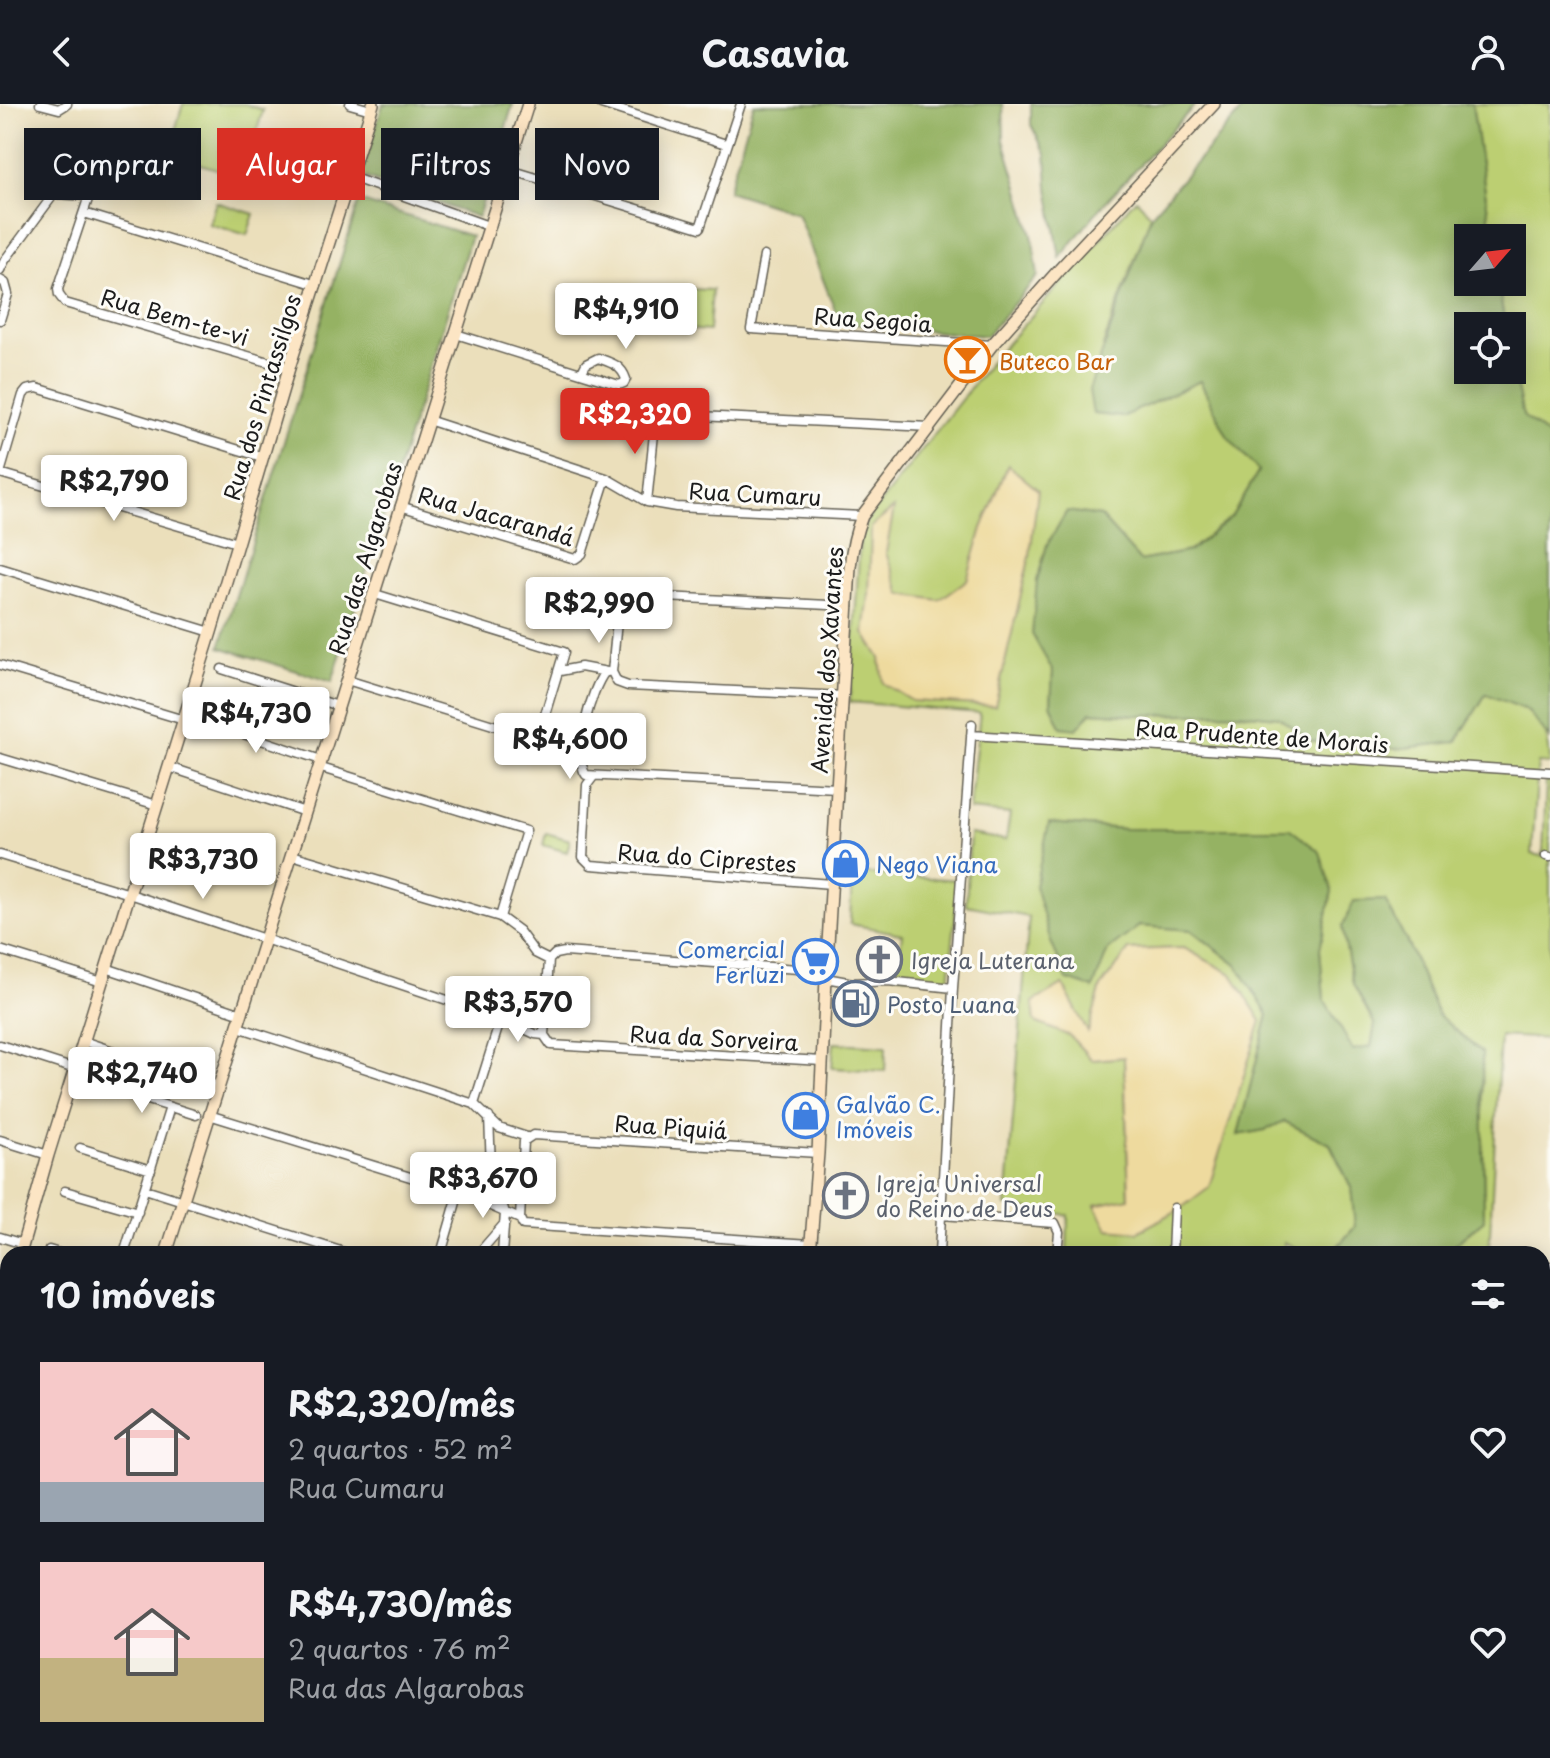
<!DOCTYPE html>
<html lang="pt">
<meta charset="utf-8">
<style>
:root{--surface:#171b24;--page:#242831;--text:#f1f3f6;--muted:#9ea1a6;--accent:#d93025}
body{margin:0;font-family:"Playpen Sans",sans-serif;background:var(--page);color:var(--text);height:100vh;display:flex;flex-direction:column;font-size:30px;white-space:nowrap}
*{box-sizing:border-box;margin:0}
p{font-size:26px;color:var(--muted)}
.icon{flex:none;width:44px;height:44px;fill:none;stroke:currentColor;stroke-width:2;stroke-linecap:round;stroke-linejoin:round}
.map{position:relative;flex:1;overflow:hidden}
.panel{position:absolute;left:0px;top:1142px;width:1550px;height:512px;display:flex;flex-direction:column;background:var(--surface);border-radius:24px 24px 0 0;box-shadow:0 4px 20px #0003}
.panel>*{flex:none}
.top-card{position:absolute;left:24px;top:24px;width:800px;height:72px;display:flex;gap:16px}
.needle{width:52px;rotate:62deg}
.controls{position:absolute;left:1454px;top:120px;display:grid;gap:16px}
.controls a{display:grid;place-items:center;width:72px;height:72px;border-radius:0px;background:var(--surface);box-shadow:0 4px 20px #0003;font-size:40px}
.price{position:absolute;translate:-50% -68px;padding:0 18px;border-radius:8px;background:#fff;color:#222;font-size:26px;line-height:52px;filter:drop-shadow(0 2px 4px #0008)}
.price::after{content:'';position:absolute;left:50%;top:48px;width:24px;height:18px;margin-left:-12px;background:inherit;clip-path:polygon(0 0,100% 0,50% 100%)}
.price.active{background:var(--accent);color:#fff}
ul{padding:0;list-style:none}
li{display:flex;align-items:center;gap:24px;height:200px;padding:0 40px}
li span{display:grid;place-items:center;flex:none;width:224px;height:160px;border-radius:0px;color:#555}
li>.icon{margin-inline-start:auto}
span .icon{width:96px;height:96px;fill:#fffc;stroke-width:1}
li b{font-size:34px}
h2{display:flex;justify-content:space-between;align-items:center;height:96px;padding:0 40px;font-size:34px}
.pill{padding:0 28px;border-radius:0px;background:var(--surface);box-shadow:0 4px 20px #0003;font-size:28px;line-height:72px}
.pill.active{background:var(--accent);color:#fff}
header{display:flex;justify-content:space-between;align-items:center;height:104px;padding:0 40px;background:var(--surface);font-size:36px;font-weight:700}
.map>svg:first-child{display:block}
.green{fill:#bccf72;stroke:#6c7647;stroke-width:2;fill-rule:evenodd}
.forest{fill:#95b264;stroke:#586740;stroke-width:2}
.sand{fill:#eeda9e;stroke:#857b5d;stroke-width:2}
.lines{fill:none;stroke-linecap:round;stroke-linejoin:round}
.street-casing{stroke:#646054;stroke-width:11}
.secondary-casing{stroke:#646054;stroke-width:14}
.street{stroke:#fff;stroke-width:8}
.secondary{stroke:#fce5c4;stroke-width:11}
.labels{text-anchor:middle;dominant-baseline:central;stroke-width:6;stroke-linejoin:round;paint-order:stroke}
.street-label{font-size:22px;fill:#1c1c1c;stroke:#fdfcf7}
.food-label{font-size:22px;fill:#c56008;stroke:#fdfcf7;text-anchor:start}
.shop-label{font-size:22px;fill:#366cbe;stroke:#fdfcf7;text-anchor:start}
.worship-label{font-size:22px;fill:#5b616d;stroke:#fdfcf7;text-anchor:start}
.service-label{font-size:22px;fill:#4e5e75;stroke:#fdfcf7;text-anchor:start}
</style>
<header><svg class="icon" aria-label="back" viewBox="0 0 24 24"><path d="M15 5l-7 7 7 7"/></svg>Casavia<svg class="icon" aria-label="person" viewBox="0 0 24 24"><circle cx="12" cy="8" r="4"/><path d="M4 21q1-7 8-7t8 7"/></svg></header>
<div class="map">
<svg width="1550" height="1654" viewBox="0 0 1550 1654">
<rect width="100%" height="100%" fill="#fdfcf7"/>
<filter id="ink" filterUnits="userSpaceOnUse"><feTurbulence type="fractalNoise" baseFrequency=".0125" numOctaves="2"/><feDisplacementMap in="SourceGraphic" scale="16" xChannelSelector="R" yChannelSelector="G"/><feConvolveMatrix kernelMatrix="1 2 1 2 8 2 1 2 1" color-interpolation-filters="sRGB"/></filter>
<filter id="wash" filterUnits="userSpaceOnUse"><feTurbulence type="fractalNoise" baseFrequency=".006" numOctaves="4" result="noise"/><feDisplacementMap in="SourceGraphic" scale="32" xChannelSelector="R" yChannelSelector="G"/><feGaussianBlur stdDeviation="1.8" result="paint"/><feColorMatrix in="noise" values="0 0 0 0 0 0 0 0 0 0 0 0 0 0 0 0 0 1.4 0 .05"/><feComposite in="paint" operator="in"/></filter>
<g filter="url(#wash)">
<rect width="100%" height="100%" fill="#ebdfbb"/>
<path class="green" d="M183,0h62l18,6 -20,67 -75,-23z
M1472,0h78v334l-27,-22 -11,-50v-40h-7l-7,-44h14v-44h-20z
M1136,95l15,16 -48,130 19,72 78,-36 28,56 31,34 -27,45 -43,35 -49,10 -40,-45 -33,-5 -20,34 -10,36 7,73 9,17 -2,33 40,8 46,3 102,-2 39,4 33,24 145,1 30,-48c40,15 64,21 64,70l-12,-1 -6,91 11,2 3,-75h4v258l-50,-3 -11,218h-46l41,-34 -2,-167 -44,-38 -32,-75 -53,44 22,41 -4,22 -18,4 -29,-51 -4,-51 12,-59 -43,-61h-164l-76,-6 44,165 15,-38 31,-24 52,4 46,35 31,49 -30,121 27,-5 19,-9 46,23 21,43 4,40 -24,27h-22l-25,-12v12l-217,-2 1,-37 -62,-9 23,-289 -63,-12 4,-71 36,6 4,-26 -41,-4 11,-97 -130,-11 10,-163 7,-19 127,-162zM1184,844l-46,283 -42,-26 33,-6 -5,-142 -32,3 -22,-24 18,-3 13,-46 28,-37z
M216,98l38,12 -7,21 -38,-11z
M688,185l24,1 -3,41 -24,-2z
M546,729l24,7 -3,12 -24,-7z
M852,769l107,7 -10,102 -52,-8 5,-40 -52,-10z
M834,939l52,3 -1,25 -53,-3z
M1542,1289h8v365h-298v-8h290z"/>
<path class="forest" d="M383,0h130l-35,113 -117,-41z
M754,0h249l1,36 28,94 6,42 -52,60 -146,-13 -43,-110 -69,-22z
M1031,0h165l-96,104 -40,50 -12,-70 -2,-34 -15,-29z
M1247,0h225l20,134h-24v44h30l7,44h-37v44h44v-4l11,50 27,22v301l-23,-29 -41,-16 -30,48 -60,7 -85,-8 -33,-24 -39,-4 -102,2 -46,-3 -14,17 -16,-2 -10,-23 2,-33 -21,-37 5,-53 10,-36 20,-34 33,5 40,45 50,-10 42,-35 27,-45 -31,-34 -28,-56 -78,36 -29,-3 -4,-24 62,-175z
M359,97l112,35 -139,446 -112,-35z
M1049,719l76,6h165l30,23 12,39 -12,58 4,50 29,51 18,-3 4,-22 -22,-41 -11,-57 12,-26 31,-1 21,40 32,75 44,38 2,167 -41,34h-112l24,-27 -4,-40 -21,-43 -46,-23 -19,9 -27,5 30,-120 -31,-50 -46,-35 -52,-4 -31,24 -15,38 -26,-8 -16,-38 -16,-56z"/>
<path class="sand" d="M1008,361l30,25 -8,65 -35,151 -83,-5 -29,-18 -3,-25 -16,-25 5,-38 2,-68 23,-19 -8,45 15,41 38,6 28,-20 15,-52z
M1184,844l48,26 29,47 -52,166 -29,22 -42,23 -30,-3 -13,-24 34,-7 -5,-141 -32,3 -22,-24 -35,-14 -2,-20 30,-17 25,47 13,-45 28,-37z
M806,1646h300v8h-301z"/>
</g>
<g filter="url(#ink)">
<g class="lines">
<defs>
<path id="street" d="M40,0l19,5 8,-5
M350,0l21,6
M601,0l125,40
M507,65l193,59 41,-124
M351,73l140,50
M84,109l233,72
M764,152l-13,73 241,16
M0,166l5,-10 49,-66 35,2 -31,93 1,6 6,8 224,65
M0,176l5,3 3,11 -8,26
M456,230l163,51 5,-2 2,-4c-5,-14 -14,-16 -28,-21l-12,6 -4,8
M428,316l178,58 41,24 29,5 186,9
M647,398l9,-88 274,13
M400,402l175,53 7,-5 24,-76
M237,439l-237,-70 23,-78 4,-5 10,-2 225,69
M0,464l211,64
M0,561l184,55
M222,565l116,37
M560,567l21,-4 26,5
M605,568c-14,17 -33,84 -19,103l251,13
M347,576l185,57 8,-6 24,-79 -189,-58
M843,592l-215,-10 -11,-4 -5,-10 7,-71 4,-6 226,11
M202,616l119,40
M971,631l579,37
M0,654l157,47
M169,663l136,45
M318,663l208,64 -26,86
M593,673l-6,8 -4,72 8,8 240,19
M0,751l130,39 371,124 34,16 9,1
M292,751l208,62 19,14 16,22 14,7
M1546,752l4,1
M0,846l102,32
M549,856l-5,75 7,10 271,16
M549,856l6,-6 10,-2 261,19
M106,864l136,46
M826,874l27,5 35,-2 65,7
M238,923l236,77 25,24 28,9
M83,937l135,45
M0,941l75,24
M97,980l99,31
M474,1000l27,-86
M209,1011l250,77 61,27
M489,1013l2,50 14,46 -3,41
M0,1036l48,15
M80,1044l71,22
M145,1085l205,65
M65,1087l73,21
M941,1111l114,8 4,9 -2,22
M0,1133l23,7
M811,1140l-288,-19 -3,-6 4,-78 9,-6 285,18
M49,1146l13,4
M124,1150l46,-147
M441,1150l18,-62
M478,1150l27,-31
M939,1150l14,-266 19,-264
M1172,1150l2,-46
M1542,1162h8
M1542,1242l8,-4
M1547,1526l3,1
M1116,1646l1,8
M1288,1646l3,1v7
M498,1654l1,-8
M594,1654l1,-8
M688,1654l1,-8
M792,1654v-8
M1202,1654l27,-8"/>
<path id="secondary" d="M20,1150l28,-99 163,-523 78,-264 84,-264
M166,1150l362,-1150
M810,1150l8,-101 8,-175 24,-411c2,-19 5,-34 12,-51l130,-171 66,-74 156,-167
M0,1230l8,-31
M0,1628h8
M104,1646l30,7
M341,1646l87,8
M94,1654l1,-8
M154,1654l35,-3 57,3
M779,1654l1,-8"/>
</defs>
<use href="#street" class="street-casing"/>
<use href="#secondary" class="secondary-casing"/>
<use href="#street" class="street"/>
<use href="#secondary" class="secondary"/>
</g>
</g>
<defs>
<symbol id="bar-ring" viewBox="-11 -11 22 22"><circle r="9.5" fill="#fdfcf7" stroke="#e8710a" stroke-width="1.5"/><path d="M-6-5H6L.8 .8V4.5H3.5V6h-7V4.5H-.8V.8Z" fill="#e8710a"/></symbol>
<symbol id="shop-ring" viewBox="-11 -11 22 22"><circle r="9.5" fill="#fdfcf7" stroke="#3f7fe0" stroke-width="1.5"/><path d="M-5-2.5h2.3a2.7 3.5 0 0 1 5.4 0H5L5.5 6h-11ZM-1.5-2.5h3a1.5 2.3 0 0 0-3 0Z" fill="#3f7fe0"/></symbol>
<symbol id="church-ring" viewBox="-11 -11 22 22"><circle r="9.5" fill="#fdfcf7" stroke="#6b7280" stroke-width="1.5"/><path d="M-1.2-6h2.4v3.5h3.3v2.4h-3.3V6h-2.4V-.1h-3.3v-2.4h3.3Z" fill="#6b7280"/></symbol>
<symbol id="supermarket-ring" viewBox="-11 -11 22 22"><circle r="9.5" fill="#fdfcf7" stroke="#3f7fe0" stroke-width="1.5"/><path d="M-6-5.5h2.5l.6 2H6L4.5 2H-2.5L-4.4-4H-6ZM-1.5 3.2a1.3 1.3 0 1 0 .1 0ZM3 3.2a1.3 1.3 0 1 0 .1 0Z" fill="#3f7fe0"/></symbol>
<symbol id="fuel-ring" viewBox="-11 -11 22 22"><circle r="9.5" fill="#fdfcf7" stroke="#5c6f8a" stroke-width="1.5"/><path d="M-5.5-6h7V0h2V4h1.3V-2.5L3-4.5l.8-.8L6-3V5H2.5V1h-1V6h-7ZM-4.2-4.7v3.2H.2V-4.7Z" fill="#5c6f8a"/></symbol>
</defs>
<g fill-rule="evenodd">
<use href="#bar-ring" x="942" y="230" width="51" height="51"/>
<use href="#shop-ring" x="820" y="734" width="51" height="51"/>
<use href="#church-ring" x="854" y="830" width="51" height="51"/>
<use href="#supermarket-ring" x="790" y="832" width="51" height="51"/>
<use href="#fuel-ring" x="830" y="874" width="51" height="51"/>
<use href="#shop-ring" x="780" y="986" width="51" height="51"/>
<use href="#church-ring" x="820" y="1066" width="51" height="51"/>
</g>
<g class="labels">
<g class="street-label">
<text transform="translate(175 212) rotate(16)">Rua Bem-te-vi</text>
<text transform="translate(873 215) rotate(4)">Rua Segoia</text>
<text transform="translate(261 293) rotate(-73)">Rua dos Pintassilgos</text>
<text transform="translate(755 389) rotate(3)">Rua Cumaru</text>
<text transform="translate(496 411) rotate(16)">Rua Jacarandá</text>
<text transform="translate(364 454) rotate(-73)">Rua das Algarobas</text>
<text transform="translate(826 556) rotate(-86)">Avenida dos Xavantes</text>
<text transform="translate(1262 631) rotate(4)">Rua Prudente de Morais</text>
<text transform="translate(707 753) rotate(4)">Rua do Ciprestes</text>
<text transform="translate(714 933) rotate(3)">Rua da Sorveira</text>
<text transform="translate(671 1022) rotate(4)">Rua Piquiá</text>
</g>
<g class="food-label">
<text x="999" y="256">Buteco Bar</text>
</g>
<g class="shop-label">
<text x="876" y="759">Nego Viana</text>
<text x="785" y="844" text-anchor="end">Comercial<tspan x="785" dy="25">Ferluzi</tspan></text>
<text x="836" y="999">Galvão C.<tspan x="836" dy="25">Imóveis</tspan></text>
</g>
<g class="worship-label">
<text x="911" y="855">Igreja Luterana</text>
<text x="876" y="1078">Igreja Universal<tspan x="876" dy="25">do Reino de Deus</tspan></text>
</g>
<g class="service-label">
<text x="887" y="899">Posto Luana</text>
</g>
</g>
</svg>
<div class="controls">
<a><svg class="needle" viewBox="-14 -14 28 28"><path d="M0-13l5 13h-10z" fill="#e53935"/><path d="M0 13l5-13h-10z" fill="#9ea1a6"/></svg></a>
<a><svg class="icon" aria-label="locate" viewBox="0 0 24 24"><circle cx="12" cy="12" r="6"/><path d="M12 2v4M12 18v4M2 12h4M18 12h4"/></svg></a>
</div>
<b class="price" style="left:626px;top:247px">R$4,910</b>
<b class="price active" style="left:635px;top:352px">R$2,320</b>
<b class="price" style="left:114px;top:419px">R$2,790</b>
<b class="price" style="left:599px;top:541px">R$2,990</b>
<b class="price" style="left:256px;top:651px">R$4,730</b>
<b class="price" style="left:570px;top:677px">R$4,600</b>
<b class="price" style="left:203px;top:797px">R$3,730</b>
<b class="price" style="left:518px;top:940px">R$3,570</b>
<b class="price" style="left:142px;top:1011px">R$2,740</b>
<b class="price" style="left:483px;top:1116px">R$3,670</b>
<div class="top-card">
<a class="pill">Comprar</a>
<a class="pill active">Alugar</a>
<a class="pill">Filtros</a>
<a class="pill">Novo</a>
</div>
<section class="panel">
<h2>10 imóveis<svg class="icon" aria-label="filters" viewBox="0 0 24 24"><path d="M4 7h16M4 17h16"/><circle cx="9" cy="7" r="2"/><circle cx="15" cy="17" r="2"/></svg></h2>
<ul>
<li><span style="background:linear-gradient(#f6c9c9 75%,#9aa5b1 0)"><svg class="icon" aria-label="home" viewBox="0 0 24 24"><path d="M3 11l9-7 9 7M6 9v11h12V9"/></svg></span><div><b>R$2,320/mês</b><p>2 quartos · 52 m²</p><p>Rua Cumaru</p></div><svg class="icon" aria-label="heart" viewBox="0 0 24 24"><path d="M12 20l-8-8c-3-5 5-10 8-4 3-6 11-1 8 4z"/></svg></li>
<li><span style="background:linear-gradient(#f6c9c9 60%,#c2b280 0)"><svg class="icon" aria-label="home" viewBox="0 0 24 24"><path d="M3 11l9-7 9 7M6 9v11h12V9"/></svg></span><div><b>R$4,730/mês</b><p>2 quartos · 76 m²</p><p>Rua das Algarobas</p></div><svg class="icon" aria-label="heart" viewBox="0 0 24 24"><path d="M12 20l-8-8c-3-5 5-10 8-4 3-6 11-1 8 4z"/></svg></li>
</ul>
</section>
</div>
